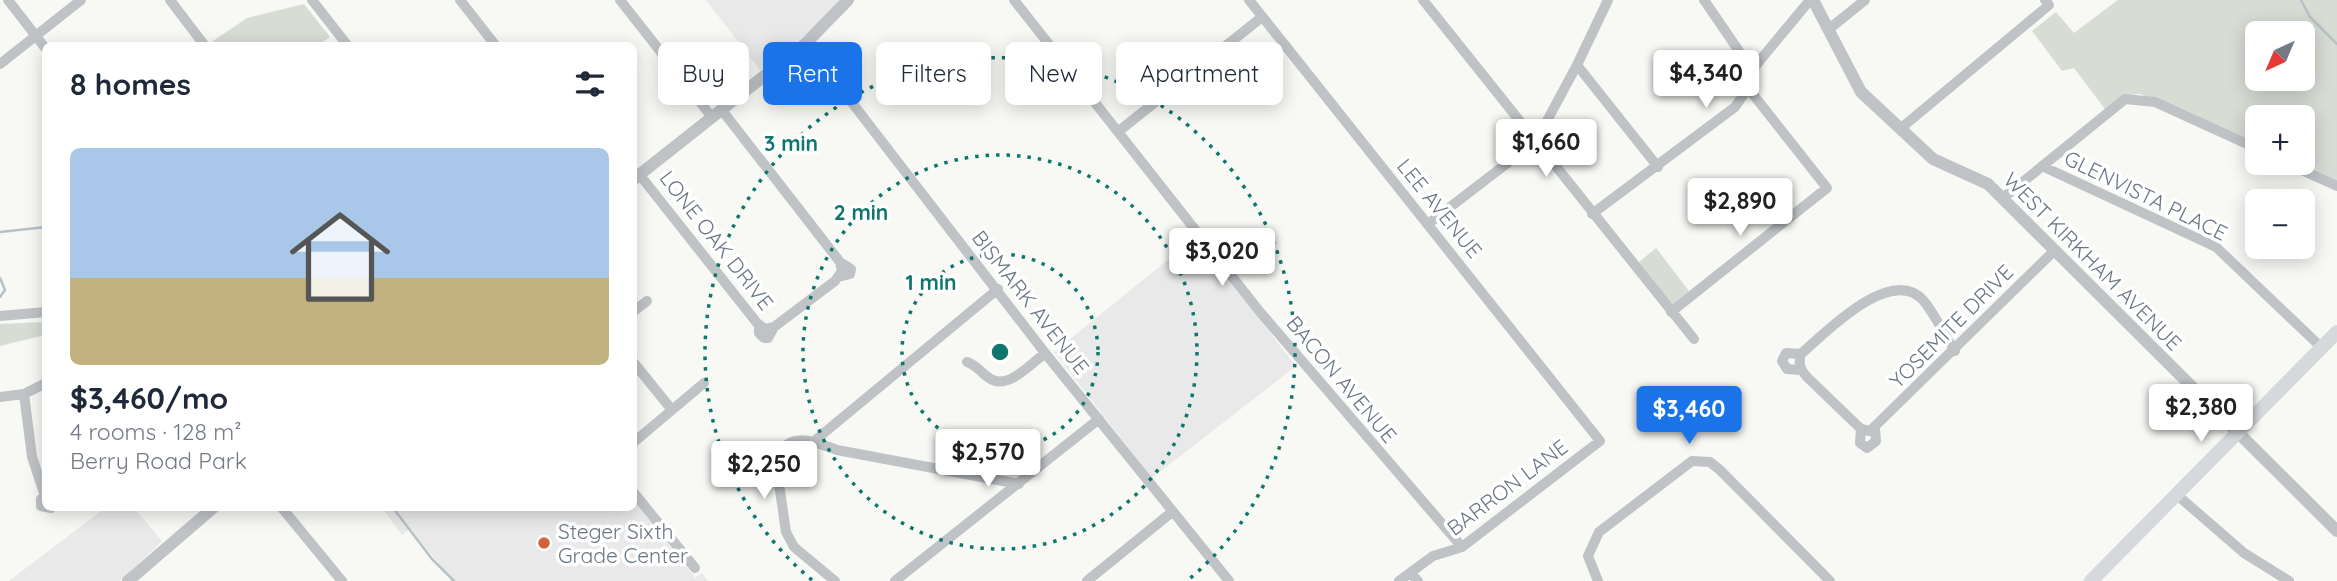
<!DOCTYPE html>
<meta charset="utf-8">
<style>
:root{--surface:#fff;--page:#f2f2f3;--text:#1f2937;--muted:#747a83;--line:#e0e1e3;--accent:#1a73e8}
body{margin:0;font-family:Quicksand,sans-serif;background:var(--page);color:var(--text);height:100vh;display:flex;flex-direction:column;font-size:26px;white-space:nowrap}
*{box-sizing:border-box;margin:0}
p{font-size:23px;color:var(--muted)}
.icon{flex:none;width:38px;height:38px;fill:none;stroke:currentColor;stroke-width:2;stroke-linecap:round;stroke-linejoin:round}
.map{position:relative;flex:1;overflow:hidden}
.drawer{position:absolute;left:42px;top:42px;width:595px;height:469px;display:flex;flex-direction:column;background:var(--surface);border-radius:10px;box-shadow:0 4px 18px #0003}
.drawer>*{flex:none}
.hud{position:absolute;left:658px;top:42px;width:665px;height:63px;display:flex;gap:14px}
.needle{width:46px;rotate:224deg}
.buttons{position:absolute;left:2245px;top:21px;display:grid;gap:14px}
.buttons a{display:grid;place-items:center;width:70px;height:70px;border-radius:10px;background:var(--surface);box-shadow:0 4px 18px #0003;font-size:35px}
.price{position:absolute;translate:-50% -60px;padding:0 16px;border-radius:7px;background:#fff;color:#222;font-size:23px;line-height:46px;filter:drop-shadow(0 2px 4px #0008)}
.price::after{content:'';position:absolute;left:50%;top:42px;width:21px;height:16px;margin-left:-10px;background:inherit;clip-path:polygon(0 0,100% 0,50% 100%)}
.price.current{background:var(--accent);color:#fff}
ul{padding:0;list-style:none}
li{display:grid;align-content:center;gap:14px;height:371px;padding:0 28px}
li+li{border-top:2px solid var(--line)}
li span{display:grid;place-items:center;height:217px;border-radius:10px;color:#555}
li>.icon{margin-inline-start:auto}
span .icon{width:126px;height:126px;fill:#fffc;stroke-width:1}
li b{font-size:30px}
h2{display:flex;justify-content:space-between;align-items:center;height:84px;padding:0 28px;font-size:30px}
.tag{padding:0 24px;border-radius:10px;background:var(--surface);box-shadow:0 4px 18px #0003;font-size:24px;line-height:63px}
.tag.current{background:var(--accent);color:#fff}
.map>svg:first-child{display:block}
.built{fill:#e8e9e8}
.green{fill:#d7dcd5;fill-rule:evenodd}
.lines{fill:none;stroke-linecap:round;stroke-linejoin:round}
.stream{stroke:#b8c2c6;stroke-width:2.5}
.minor{stroke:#bfc3c6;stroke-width:10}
.tertiary{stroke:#bfc3c6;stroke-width:12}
.secondary{stroke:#d5d9dc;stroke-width:14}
.ring{fill:none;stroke:#0f766e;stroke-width:3.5;stroke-dasharray:3.5 7}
.poi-dot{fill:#d1623c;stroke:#fff;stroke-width:2.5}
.labels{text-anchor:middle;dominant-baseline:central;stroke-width:7;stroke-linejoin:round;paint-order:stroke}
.street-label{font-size:21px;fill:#6a7783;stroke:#fff}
.poi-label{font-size:21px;fill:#6a7783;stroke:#fff;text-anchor:start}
.centre{fill:#0f766e;stroke:#fff;stroke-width:3.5}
.ring-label{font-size:21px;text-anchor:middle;font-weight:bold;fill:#0f766e;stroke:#fff;stroke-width:7;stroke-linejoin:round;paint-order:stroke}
</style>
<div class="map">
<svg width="2337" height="581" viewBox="0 0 2337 581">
<rect width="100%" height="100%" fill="#f8f8f5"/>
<path class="built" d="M706,0h134l-29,30 -51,40z
M1195,238l101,128 -144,112 -98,-126z
M634,501l61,77 7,-5 6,8h-258l2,-2 -42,-50 -8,6 -20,-27h252z
M105,508h29l28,33 -42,40h-111z"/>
<path class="green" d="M2118,0h219v182l-42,-19h8v-46h-45l-1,29 -117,-52 -15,1 -20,14 -31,-41 -12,3 -30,-40 24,-19 18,21zM2258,33h45v46h-45z
M304,4l26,33 -12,8 -102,1 -3,-5 34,-23z
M1656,248l33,43 -17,14 -33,-43z
M45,322v13l-45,11v-22z"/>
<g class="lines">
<path class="stream" d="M2301,0l9,17 27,27
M0,232l46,-5
M0,278l5,12 -5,7
M393,508l39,51 22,22"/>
<path class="minor" d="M8,0l38,49
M170,0l35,46
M312,0l36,46
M460,0l36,46
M620,0l91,116
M1014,0l246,312 202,235
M1249,0l351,441 -138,106 -29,9 -34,25
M1423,0l271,339
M1704,0l48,70
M1829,29l36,-29
M806,43l239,310 184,228
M0,64l81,-64
M1577,65l81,102
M1900,129l149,-124 -4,-5
M1119,131l143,-114
M2286,163l51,23
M2042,166l174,81 106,101
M639,174l118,149 8,6 9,-2 61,-46 7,-10 -2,-9 -119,-153
M2003,198l122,-99 30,3 103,47
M1592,214l143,-107 13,-19 4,-18 58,-70
M1428,224l108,-83 41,-76 31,-65
M838,277l12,-3 1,-5 -11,-7
M634,311l13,-10
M1671,312l156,-124 -79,-100
M0,316l46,-4
M759,326v7l5,5h4l6,-11
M1955,351c-11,-16 -20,-37 -32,-51 -32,-35 -97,32 -122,54 -3,10 -1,15 6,23l54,52 9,2 185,-181
M967,362c11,4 13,10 22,16 18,13 42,-14 56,-25
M634,363l38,47
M1800,370l-13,-1 -5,-8 4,-8 15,1
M24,394l8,63 13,39
M0,397l24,-3 22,-11
M1861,429l-1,14 7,5 9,-7 -1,-12
M634,442l70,-59
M813,442l185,-153
M634,493l61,75
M2176,494l68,59 45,28
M46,496l-5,3v7l10,2
M282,508l60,73
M1410,573l8,8
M835,581l-41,-34 -8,-15 -11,-76c18,-25 37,-15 62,-6l182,34
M895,581l204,-162
M1087,581l85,-69
M1598,581l-10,-25 11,-24 93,-71 18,1 10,8 110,111"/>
<path class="tertiary" d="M1813,0l48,92 72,67 55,25 349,347
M634,179l172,-136 42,-43
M128,581l85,-73"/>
<path class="secondary" d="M2091,581l246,-249"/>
</g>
<g class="ring">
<circle cx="1000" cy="352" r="98"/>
<circle cx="1000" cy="352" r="197"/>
<path d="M812 580A295 295 0 1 1 1188 580"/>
</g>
<circle class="poi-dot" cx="544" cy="543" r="7"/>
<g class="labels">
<g class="street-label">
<text transform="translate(2146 195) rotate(26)">GLENVISTA PLACE</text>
<text transform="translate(1440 208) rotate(51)">LEE AVENUE</text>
<text transform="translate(717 240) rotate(52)">LONE OAK DRIVE</text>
<text transform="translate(2093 261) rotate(45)">WEST KIRKHAM AVENUE</text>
<text transform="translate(1031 302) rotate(52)">BISMARK AVENUE</text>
<text transform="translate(1951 326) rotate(-45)">YOSEMITE DRIVE</text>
<text transform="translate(1342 379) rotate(50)">BACON AVENUE</text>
<text transform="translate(1507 487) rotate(-37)">BARRON LANE</text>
</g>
<g class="poi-label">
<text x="558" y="531">Steger Sixth<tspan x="558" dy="24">Grade Center</tspan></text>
</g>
</g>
<circle cx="1000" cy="352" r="10" class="centre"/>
<g class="ring-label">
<text x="791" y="151">3 min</text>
<text x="861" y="220">2 min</text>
<text x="931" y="290">1 min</text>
</g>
</svg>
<div class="buttons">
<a><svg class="needle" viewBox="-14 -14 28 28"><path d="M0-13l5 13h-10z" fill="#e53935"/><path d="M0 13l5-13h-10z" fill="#747a83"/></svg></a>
<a>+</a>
<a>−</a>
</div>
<b class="price" style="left:1706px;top:110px">$4,340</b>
<b class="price" style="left:1546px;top:179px">$1,660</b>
<b class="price" style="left:1740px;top:238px">$2,890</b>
<b class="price" style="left:1222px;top:288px">$3,020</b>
<b class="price" style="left:2201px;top:444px">$2,380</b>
<b class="price current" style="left:1689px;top:446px">$3,460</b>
<b class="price" style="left:988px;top:489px">$2,570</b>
<b class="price" style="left:764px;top:501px">$2,250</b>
<div class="hud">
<a class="tag">Buy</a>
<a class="tag current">Rent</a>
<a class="tag">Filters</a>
<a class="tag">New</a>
<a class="tag">Apartment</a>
</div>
<section class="drawer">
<h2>8 homes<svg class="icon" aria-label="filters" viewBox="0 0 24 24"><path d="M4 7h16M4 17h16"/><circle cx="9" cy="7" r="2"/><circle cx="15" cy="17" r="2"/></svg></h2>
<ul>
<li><span style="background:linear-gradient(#a9c7e8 60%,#c2b280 0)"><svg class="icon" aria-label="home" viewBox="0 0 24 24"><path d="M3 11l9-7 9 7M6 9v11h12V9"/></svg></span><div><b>$3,460/mo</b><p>4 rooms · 128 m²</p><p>Berry Road Park</p></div></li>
</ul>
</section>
</div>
